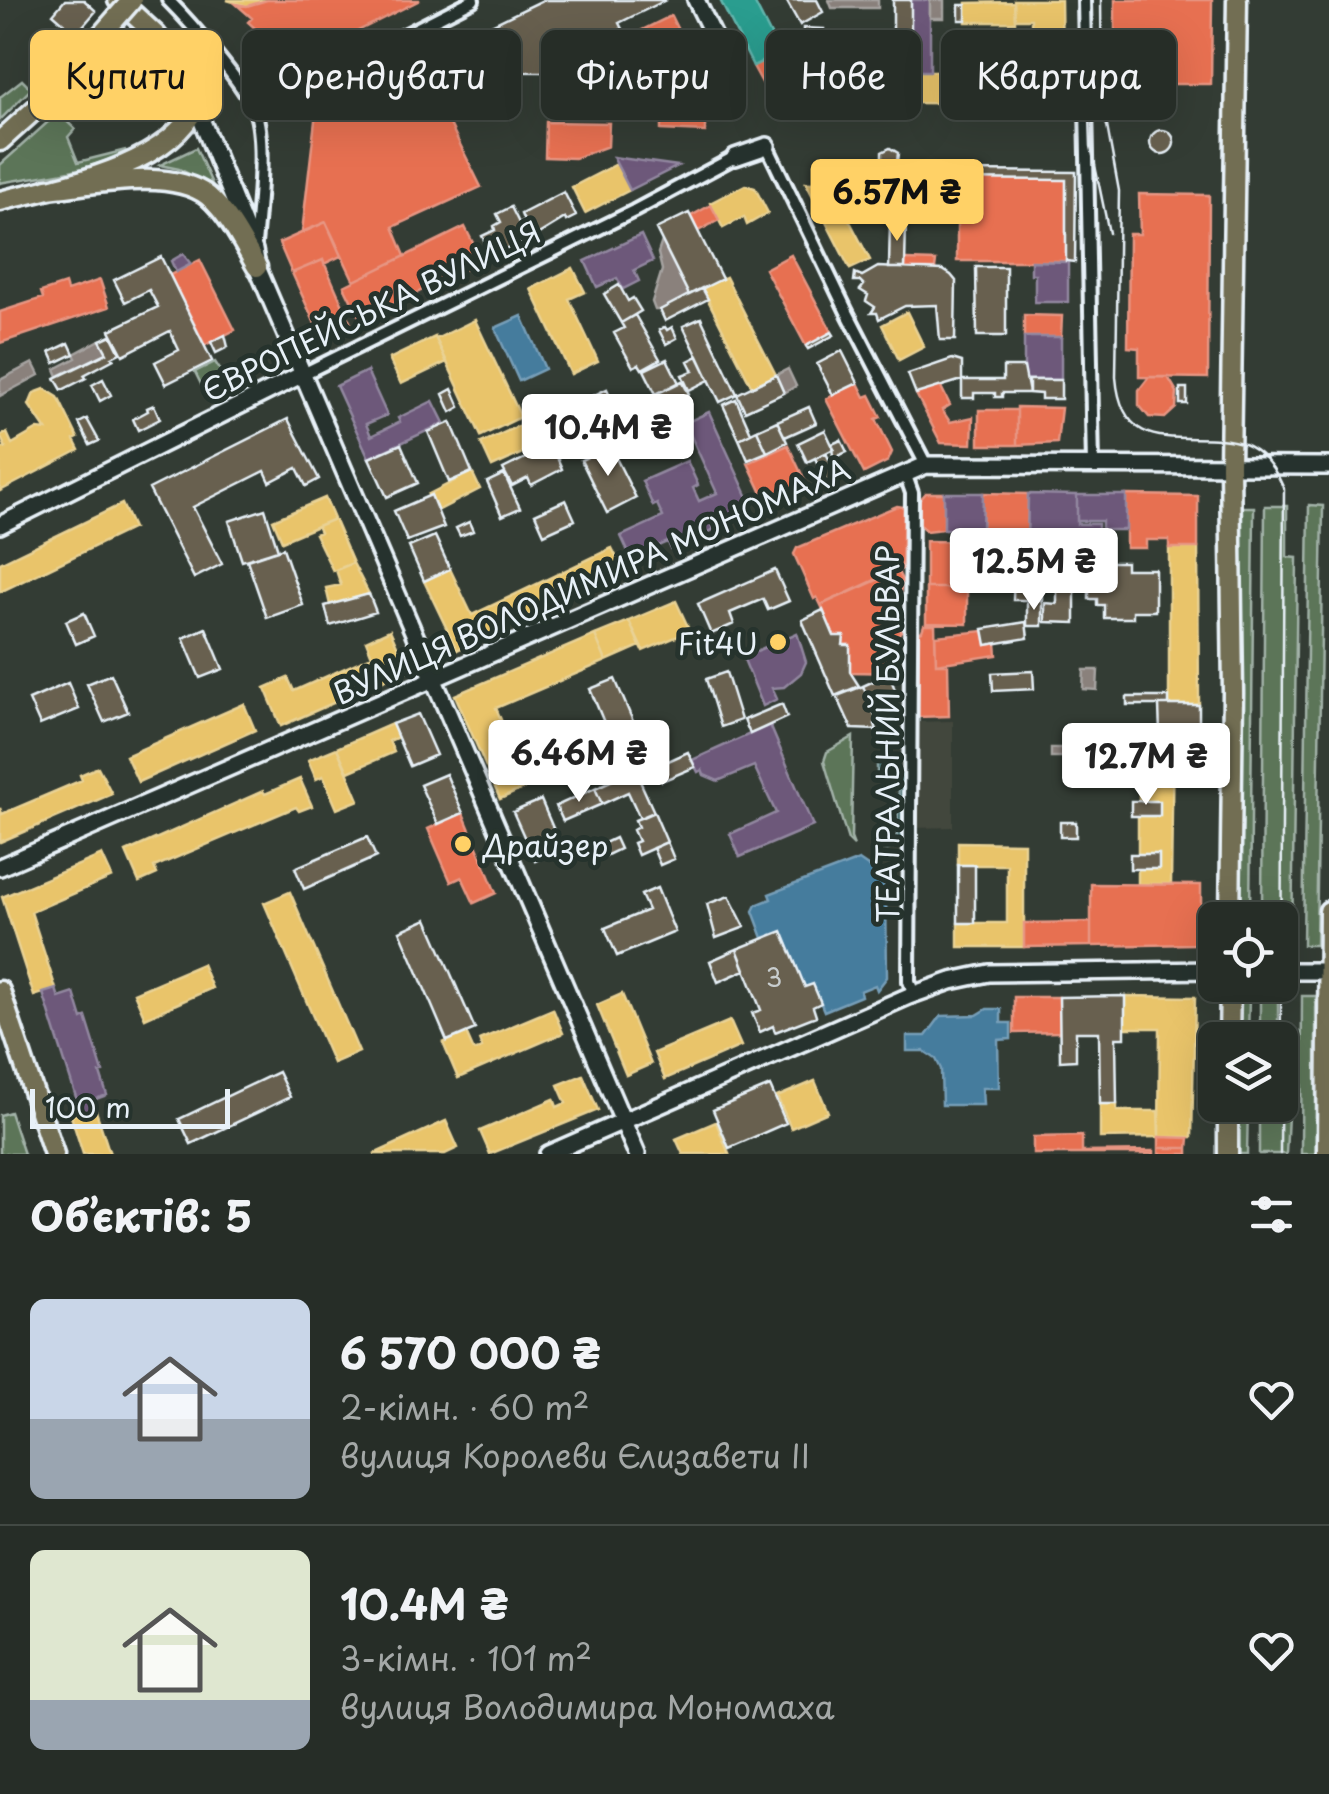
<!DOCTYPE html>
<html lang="uk">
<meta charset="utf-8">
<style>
:root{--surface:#262d27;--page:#323933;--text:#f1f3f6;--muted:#a4a8a7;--line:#424944;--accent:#ffd166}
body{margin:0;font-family:"Playpen Sans",sans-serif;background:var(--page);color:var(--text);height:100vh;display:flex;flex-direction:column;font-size:38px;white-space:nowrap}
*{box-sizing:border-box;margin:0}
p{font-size:32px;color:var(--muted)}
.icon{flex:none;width:55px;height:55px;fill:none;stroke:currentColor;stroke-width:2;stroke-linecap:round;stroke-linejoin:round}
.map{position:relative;height:1154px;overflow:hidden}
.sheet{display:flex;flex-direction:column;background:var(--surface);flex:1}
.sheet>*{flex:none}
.banner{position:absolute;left:30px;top:30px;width:1270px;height:90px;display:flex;gap:20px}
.fabs{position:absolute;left:1198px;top:902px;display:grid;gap:20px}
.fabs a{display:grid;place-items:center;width:100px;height:100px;border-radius:15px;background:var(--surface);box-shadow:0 10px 40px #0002,0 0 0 2px var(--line);font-size:50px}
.scale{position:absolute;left:30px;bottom:25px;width:200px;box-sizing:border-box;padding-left:10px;border:5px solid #e8f1f8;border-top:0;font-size:28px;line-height:35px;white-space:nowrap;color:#e8f1f8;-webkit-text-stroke:8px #26332d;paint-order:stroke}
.price{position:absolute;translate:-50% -85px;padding:0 22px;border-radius:10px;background:#fff;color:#222;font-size:32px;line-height:65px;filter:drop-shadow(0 2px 5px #0008)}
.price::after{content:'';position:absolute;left:50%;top:60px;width:30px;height:22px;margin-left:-15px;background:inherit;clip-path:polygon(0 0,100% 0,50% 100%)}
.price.current{background:var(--accent);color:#111}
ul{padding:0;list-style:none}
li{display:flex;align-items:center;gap:30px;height:250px;padding:0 30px}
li+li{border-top:2px solid var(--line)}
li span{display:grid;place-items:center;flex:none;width:280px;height:200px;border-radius:15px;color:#555}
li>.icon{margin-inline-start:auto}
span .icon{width:120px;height:120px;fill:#fffc;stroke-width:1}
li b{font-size:42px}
h2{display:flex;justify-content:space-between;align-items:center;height:120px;padding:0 30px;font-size:42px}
.pill{padding:0 35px;border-radius:15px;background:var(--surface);box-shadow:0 10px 40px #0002,0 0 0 2px var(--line);font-size:35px;line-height:90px}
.pill.current{background:var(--accent);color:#111}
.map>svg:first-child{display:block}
.built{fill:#43473c}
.green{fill:#5c7458;stroke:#a2b2a8;stroke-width:2.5}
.water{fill:#496d6e;stroke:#89a2a5;stroke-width:2.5}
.homes{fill:#e9c46a;stroke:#e9d295;stroke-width:2.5}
.shops{fill:#e76f51;stroke:#e79683;stroke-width:2.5}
.offices{fill:#6d597a;stroke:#9287a0;stroke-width:2.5}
.schools{fill:#2a9d8f;stroke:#63b6ae;stroke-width:2.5}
.public{fill:#457b9d;stroke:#769eb8;stroke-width:2.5}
.industry{fill:#8a817c;stroke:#a6a3a1;stroke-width:2.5}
.building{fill:#676150;stroke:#e8f1f8;stroke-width:2.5}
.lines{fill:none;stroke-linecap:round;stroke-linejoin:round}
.street-casing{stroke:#e8f1f8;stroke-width:18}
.secondary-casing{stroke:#e8f1f8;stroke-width:22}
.primary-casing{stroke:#e8f1f8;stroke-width:25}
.street{stroke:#26332d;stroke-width:10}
.secondary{stroke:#26332d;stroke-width:15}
.primary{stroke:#726e52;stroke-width:18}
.tram{stroke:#e8f1f8;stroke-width:2.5}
.primary-bridge-casing{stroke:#e8f1f8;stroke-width:25;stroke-linecap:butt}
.primary-bridge{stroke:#726e52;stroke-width:18}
.poi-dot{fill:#ffd166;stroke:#26332d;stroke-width:4}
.labels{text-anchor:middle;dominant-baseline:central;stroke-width:10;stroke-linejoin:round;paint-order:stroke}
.number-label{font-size:25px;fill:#c8cdce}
.street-label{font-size:30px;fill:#e8f1f8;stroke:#26332d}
.poi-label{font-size:30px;fill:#e8f1f8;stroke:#26332d;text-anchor:end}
</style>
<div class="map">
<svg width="1329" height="1154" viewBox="0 0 1329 1154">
<rect width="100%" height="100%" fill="#333c34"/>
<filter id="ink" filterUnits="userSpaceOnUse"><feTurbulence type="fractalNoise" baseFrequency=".01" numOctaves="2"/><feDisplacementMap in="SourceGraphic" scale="20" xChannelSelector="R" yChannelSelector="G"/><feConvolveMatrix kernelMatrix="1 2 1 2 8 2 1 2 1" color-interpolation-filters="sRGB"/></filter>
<g filter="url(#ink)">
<path class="built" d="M953,721v106l-41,1 2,-106z"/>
<path class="green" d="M22,80l9,9 -31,31v-23z
M58,113l17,16 -7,8 10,25 48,-12c-28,21 -91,26 -126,33v-18z
M196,148l17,38 -34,-17 -19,-4z
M215,362l9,14 -22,10 -7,-14z
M1309,505l14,1 -7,439h-13z
M1265,506h22v51l10,1 -5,388h-12v-26h-10v-10l-8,-1z
M1242,507h12l-4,413h-12z
M853,737l-2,101 3,8 -6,-6 -24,-79 3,-9z
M1260,994h18v46h-18z
M1302,996h14v158h-15z
M1238,997h11l-1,43h-10z
M1280,1056l11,1 -5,97h-27v-49h21z
M1239,1105h9l-1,49h-8z
M10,1112l14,42h-24v-39z"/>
<path class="water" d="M877,758l20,5v10l9,4 -2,67 -17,6 -14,-4v-8l13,-1 3,4 8,-5 2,-50 -22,-9z"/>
<path class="homes" d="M227,0h41l-21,6z
M1014,0h47l1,64 -30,1 -1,-46h-16z
M1014,2l1,20h-49v-19z
M1062,64l1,40 -153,-1v-32h27v6l98,-2v-10z
M575,82h79v28h-79z
M617,164l13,26 -45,23 -13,-26z
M907,181v31h-62l25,48 -20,9 -44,-86z
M745,185l10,3 13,25 -21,12 -3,-8 -21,11 -13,-25z
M573,268l12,24 -16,7 29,62 -27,13 -40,-85z
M726,277l50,98 -24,12 -50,-99z
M907,312l17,35 -25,13 -17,-35z
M475,320l46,97 -40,19 -45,-97z
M435,337l12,25 -46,22 -12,-25z
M45,389l13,8 20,41 -4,2 5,10 -79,41v-43h6l-6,-12 7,-3 5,11 26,-15 8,1 -17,-25 5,-12z
M536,418l11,24 -55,25 -11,-24z
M472,472l8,17 -43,22 -6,-16h-4z
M325,498l9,21 -52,22 -9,-21z
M122,504l11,24 -133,64v-29z
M334,519l19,44 -20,8 -18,-37 5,-2 -3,-6z
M612,548l11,22 -166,80 -33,-69 26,-12 22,46z
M1169,548h29l1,157h-30z
M353,563l16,31 -39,11 -4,-17 15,-3 -5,-15z
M676,601l14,30 -47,20 -14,-30z
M629,621l11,25 -34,15 -11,-26z
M390,630l18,40 -127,56 -16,-38 23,-10 6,13 78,-35 -6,-15z
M595,635l11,26 -110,47 33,78 -29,13 -45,-104z
M244,704l11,26 -117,52 -12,-26z
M392,724l6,13 -9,4 5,11 -46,20 -11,-24z
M1140,734h33l-2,150h-33v-15h21v-15h-21v-38h22v-15h-21v-39h22v-15h-21z
M337,748l22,52 -22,9 -14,-33 -7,3 -8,-19z
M98,767l14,27 -112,48v-34l2,6 80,-34 -2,-5z
M300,779l12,27 -13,5 -3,-4 -142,60 3,7 -18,8 -13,-30 137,-61 2,3z
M958,842l66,1v104h-66v-24h49v-58h-49z
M102,855l10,22 -81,35 25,77 -22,7 -32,-99z
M290,892l69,160 -26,11 -69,-160z
M202,964l10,24 -67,30 -11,-25z
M622,994l29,70 -25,11 -29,-70z
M1125,996l70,1 -3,140h-33l1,-109h-35z
M553,1009l10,24 -105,45 -15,-35 23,-10 8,18 8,-3 -3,-8z
M730,1021l11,25 -76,33 -11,-26z
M583,1075l15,35 -108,44 -10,-23 74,-32 3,8 9,-4 -8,-18z
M815,1081l13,31 -37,16 -14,-31z
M1100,1104h17v7h41l1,26 -59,1z
M95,1108l15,46h-27l-12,-38z
M446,1121l12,27 -13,6h-71z
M716,1122l13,32h-46l-7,-15z"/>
<path class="shops" d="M267,0h153l-100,50 -18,20 -54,-48 4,-4 -16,-14 11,2z
M1115,0h97l-1,84h-39v-4h-17l-1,4h-39z
M671,16l31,63 -29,15 -31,-64z
M780,53l12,20 65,1v-6l29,1 -1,33 -107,-2 -12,-10 -13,-24z
M392,76l14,29 28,-13 47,95 -88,40 12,29 -51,25 -28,-59 -24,10 14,-120z
M702,79l15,25 -1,8 -62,-2v-18l30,3v-7z
M661,121l44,2v9l-44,-2z
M546,122l63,1 -1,23 -33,12 -30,-1z
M957,179l109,1v81h-109z
M907,181l45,1v31l-45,-1z
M1139,194l70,1 -1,183 -69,-1v-29l-11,-1 1,-113h11z
M711,205l8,15 -21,11 -7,-15z
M326,222l15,34 -17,8 -1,-4 -31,13 -13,-30z
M465,227l17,34 -121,59 -17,-34z
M791,255l41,77 -26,14 -41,-77z
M200,260l35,70 -30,15 -35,-70z
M323,260l28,64 -30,13 -29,-64z
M906,260l30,1 -1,8 -30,-1z
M100,280l9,27 -109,36v-31l43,-14 -2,-6 24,-8 2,7z
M1024,315l38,1 -1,21h-37z
M1149,377h19l9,15 -1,16 -11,10 -16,-1 -10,-12v-15z
M858,383l7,14 5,-2 11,22 -5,2 16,33 -4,9 -24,12 -38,-74z
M940,385l10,20 -8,5 8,12 23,-5 -1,27 -31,-1 -25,-49z
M1017,407l44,1 -4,35 -40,2z
M979,410h38v35h-38z
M788,445l21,45 -40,18 -21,-45z
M926,493h18v36l-18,2 -7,-7 -3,-10 2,-12z
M983,493l45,1 -1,46h-7l1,8 -28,-1v-7h-11z
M1126,495l72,1v52h-29v-8h-23v8h-20z
M897,506l7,1 -2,62 -81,36 -4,-8 -3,2 -20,-45 3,-6z
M926,541l55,1v46h-55z
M897,570l5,10 -5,33 4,18 -5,7v16l4,8v11l-50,-1v-27h-7l1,-9h-10l-13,-31z
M926,588h41v36l-41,-1z
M924,625h11l1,39h12l1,52 -32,1 -1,-83 6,-3z
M983,631l3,14 10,-2 1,12 -61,9 -1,-28z
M463,813l33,80 -22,10 -12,-26 -11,5 -23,-53z
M1091,884l110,1v53l-7,6 -103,2z
M1091,922v24l-67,1v-24z
M1014,997h45l1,35 -46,1z
M1082,1136v16l72,-1v3h-121v-17z
M1159,1137l30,1 -1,10h-29z
M1159,1148h29v6h-29z"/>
<path class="offices" d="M911,0h19v71h-20z
M613,157l65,9 -48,24z
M641,235l12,26 -19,9 5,11 -16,8 -6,-11 -20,9 -12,-26z
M183,254l8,10 -15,8 -5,-11z
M1031,261l37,1v40h-33v-28h-4z
M1024,337h37v43l-37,-1z
M367,371l20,44 -21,9 5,12 29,-14 -2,-4 35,-17 11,22 -75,35 -33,-72z
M709,412l43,94 -41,18 2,6 -42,19 -3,-7 -37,16 -10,-22 42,-19 -6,-13 -4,2 -11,-25 45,-20 11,24 -5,3 6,13 18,-8 -32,-70z
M944,493h39l-1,36h-38z
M1028,494l49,1v29h21v8h5l-1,20 -75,-1z
M1077,495h49v35h-24v-9h-25z
M797,633l9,29 -5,11 -17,14 -12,1 5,11 -14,7 -20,-49z
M770,725l43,101 -73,31 -10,-23 46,-21 -22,-47 -36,15 -14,-6 -2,-5 -4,2 -6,-12z
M56,989l3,9 15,-5 8,26 4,-2 17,55 -3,1 7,22 -14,5 2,8 -14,5 -38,-120z"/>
<path class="schools" d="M720,0h33l27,53 -27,13z"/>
<path class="public" d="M522,316l23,53 -26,12 -24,-53z
M859,860l16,11 11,18 1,88 -10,13 -2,-5 -15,6 1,5 -37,15 -11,-27 -8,3 -23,-56 -19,7 -10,-27 3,-6 15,-6 -2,-5z
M987,1009h14v14h10v16l-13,1 1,48h-17l1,17h-41l-1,-36 -5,-10 -12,-8h-17v-15h19l15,-20 36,-1z"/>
<path class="industry" d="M829,0h49v8h-46z
M930,0h14v18h-14z
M662,241l27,54 -29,15h-5l-3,-8 10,-32 -4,-17z
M100,340l7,13 -49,23 -3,-7 21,-11 -2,-4z
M33,363l6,12 -39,21v-16z
M788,369l8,17 -12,7 -8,-18z
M1084,670h14l-1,20 -14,-1z
M1051,748h13v9h-13z"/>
<path class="building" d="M65,0h19l12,11 -20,23 -23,-20z
M543,0h123l-47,23 6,12 -79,37 -150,-1z
M786,0h31l6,12 -23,13z
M893,0h18v39h-18z
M959,5h7v15h-7z
M803,28l21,1 -1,15 -20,-2z
M901,39h10l-1,64h-9z
M1150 142a12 12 0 1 1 24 0a12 12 0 1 1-24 0Z
M890,148l8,5 -1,9 -8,4 -7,-5v-9z
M957,171l119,1 -1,90 -9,-1v-81l-109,-1z
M564,192l12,24 -10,5 -1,-3 -33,20 -4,-8 -5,2 -4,-8 5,-3 -3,-7z
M511,207l16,32 -34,17 -11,-20 13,-6 -1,-4 7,-4 -4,-8z
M689,213l33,66 -33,16 -33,-66z
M890,220h16l-1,48h-16z
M161,257l51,104 -46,23 -11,-22 24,-12 -9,-19 -47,24 -13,-25 48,-23 -9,-17 -24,12 -11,-22z
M878,267l65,3 8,5 5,6 -1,59h-15l-3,-35 -32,1 -26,13 -2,-6h-6l4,-6 -9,-6 2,-6 -8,-5 4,-5 -4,-4h-6l1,-8 7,3z
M976,267h30v69h-29z
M619,285l9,16 5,-3 8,13 -20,12 -17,-29z
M702,288l6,11 -43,22 -5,-11z
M635,315l25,44 -18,10 -3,-5 -6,3 -19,-34 10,-5 -3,-5z
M701,318l36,76 -17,8 -37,-76z
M665,327l2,3 5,-3 5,11 -11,6 -7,-14z
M832,332l2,3 -26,14 -2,-3z
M111,335l9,18 -8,4 2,2 -30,16 2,3 -24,12 -7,-12 52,-25 -7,-13z
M225,335l3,12 -12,6 -5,-11z
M69,343l5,11 -19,9 -5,-11z
M842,351l16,32 -25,12 -16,-31z
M698,356l11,24 -20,10 -7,-15 11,-4 -5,-10z
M667,359l12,24 -23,11 -12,-24z
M952,359l10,3v18l-46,14 -8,-20z
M1003,367h21l5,26h-27v4h-7v-4h-21v5h-12v-18h41z
M776,375l8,18 -39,18 -8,-17z
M103,379l8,16 -11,6 -8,-16z
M1029,380h32v19h-20v-5l-12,-1z
M682,381l7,13 -61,30 -6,-13z
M1180,388h7v16h-7z
M452,389l8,18 -9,5 -8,-18z
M607,389l10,21 -46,22 -10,-21z
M736,399l15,34 -12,6 -16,-34z
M154,405l6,14 -22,11 -5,-11 15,-8 -1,-3z
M809,407l7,16 -31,14 -8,-16z
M87,419l12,22 -9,4 -11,-22z
M288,419l31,60 -13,7 -9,-18 -27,14 -5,-11 -72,36 29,57 -28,14 -45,-89z
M777,421l10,21 -20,10 -10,-22z
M451,422l21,50 -23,10 -21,-50z
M757,430l10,22 -19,8 -9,-21z
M825,430l9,19 -27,13 -9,-19z
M566,438l5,10 -15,7 6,14 -31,16 -3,-7 -16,8 -9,-17z
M841,440l6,12 -14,6 -1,-14z
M401,444l17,39 -31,14 -18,-39z
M610,446l26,52 -29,15 -26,-53z
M826,453l12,25 -11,6 -12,-26z
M504,474l16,34 -18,8 -15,-34z
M431,495l13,32 -37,14 -13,-30z
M566,500l9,20 -31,14 -9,-20z
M265,509l13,41 -36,11 -13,-40z
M469,522l4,9 -13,5 -4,-8z
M435,536l15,33 -26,12 -15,-34z
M283,548l20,57 -36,13 -20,-58z
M1046,553h29v70l-30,-1v-19l12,1v-32h-11z
M1097,562h29v7h29v42h-22v7h-29v-13h-7v-6h-8v-29h8z
M1014,565h17v22h11v13h-29z
M775,570l14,31 -21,9 -5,-11 -33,14 4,11 -23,10 -13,-30z
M369,594l7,18 -46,14 -5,-20z
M1027,600h15v26h-15z
M823,610l11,26h10l-1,9h7v27l9,14 -24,10 -33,-76z
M84,613l10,23 -18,8 -10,-23z
M1026,622l2,16 -42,7 -3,-16z
M206,628l17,41 -23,9 -17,-40z
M1033,671l1,18 -41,2 -1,-18z
M726,672l15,48 -20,7 -15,-48z
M111,674l17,38 -24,10 -17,-38z
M889,674l10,26 -26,11 -10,-25z
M615,679l23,54 -25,11 -23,-55z
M68,683l11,26 -39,16 -11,-25z
M863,686l15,37 -3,1 2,6 -25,-1 -15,-33z
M1127,697h42v8h-42z
M782,704l5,13 -37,17 -6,-14z
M1159,705h40v31l-39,-2z
M418,714l18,41 -26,11 -18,-42z
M1132,747h29v15h-29z
M688,752l7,15 -33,14 -7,-14z
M635,770l19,42 -14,6 -12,-26 -26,12 -7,-16z
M446,774l17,39 -25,11 -18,-39z
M595,788l7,16 -39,17 -7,-15z
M541,800l21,49 -27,12 -22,-49z
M1131,801h29v15h-29z
M654,812l13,30 -29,13 -5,-12 5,-2 -5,-11 5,-3 -3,-7z
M1060,822h16v15h-16z
M367,837l9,20 -72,32 -9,-21z
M615,838l5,11 -19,9 -5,-11z
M667,842l7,17 -14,6 -7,-17z
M1130,854h29v15h-29z
M958,865h17v58h-17z
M657,888l18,44 -58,24 -12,-28 43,-18 -7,-15z
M729,896l16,31 -29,11 -9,-34z
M427,919l48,110 -28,12 -47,-110z
M782,931l23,56 8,-3 8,19 -8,4 3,9 -41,16 -2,-6 -13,6 -8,-19 9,-3 -24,-61z
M737,949l8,21 -27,12 -8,-21z
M1125,996v42h-9l1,66h-17l-1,-72h-23v28l-16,1 -1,-64z
M278,1072l12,25 -99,47 -12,-25z
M770,1086l16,37 -57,25 -16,-38z"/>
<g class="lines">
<defs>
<path id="street" d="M168,0c22,22 76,84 87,111 11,29 3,101 0,133
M1084,0l9,466
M255,111l218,-111
M767,146l80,166 79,153
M303,374l331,-163 101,-54
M905,473l7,20 -3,488 5,14"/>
<path id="secondary" d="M696,0l35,71
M168,51l25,48 61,151 3,17 380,887
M735,157l32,-11
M0,525l303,-151
M0,867l926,-402 403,1
M1280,971h49
M548,1154l361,-158 42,-15 38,-8 226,-3"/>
<path id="primary" d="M118,0l38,35 12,16
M0,141l41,-37
M47,189c44,-4 124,-22 161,7 21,18 35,47 49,71
M0,201c60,-15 168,-34 196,-95
M1230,920l3,-227 -3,-227 7,-466
M0,991l54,163
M1229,1040l1,-55
M1228,1154v-49
M1327,1154l2,-243"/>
</defs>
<use href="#street" class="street-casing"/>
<use href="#secondary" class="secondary-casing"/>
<use href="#primary" class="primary-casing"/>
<use href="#street" class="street"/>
<use href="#secondary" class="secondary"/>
<use href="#primary" class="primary"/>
<path class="tram" d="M1101,0l1,99 17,92 -3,186c7,88 78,49 128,67 20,8 32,26 40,45l-4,665
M1089,85l2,61 18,87"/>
<defs>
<path id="primary-bridge" d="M41,104l91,-104"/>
</defs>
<use href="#primary-bridge" class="primary-bridge-casing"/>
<use href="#primary-bridge" class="primary-bridge"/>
</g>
</g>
<g class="poi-dot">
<circle cx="778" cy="642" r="10"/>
<circle cx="463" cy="844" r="10"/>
</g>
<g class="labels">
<g class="number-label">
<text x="774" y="977">3</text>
</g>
<g class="street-label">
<text transform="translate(371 310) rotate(-26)">ЄВРОПЕЙСЬКА ВУЛИЦЯ</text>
<text transform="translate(591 580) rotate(-24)">ВУЛИЦЯ ВОЛОДИМИРА МОНОМАХА</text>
<text transform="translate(886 734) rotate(-90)">ТЕАТРАЛЬНИЙ БУЛЬВАР</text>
</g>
<g class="poi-label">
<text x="758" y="642">Fit4U</text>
<text x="483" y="844" text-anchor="start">Драйзер</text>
</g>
</g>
</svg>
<div class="fabs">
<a><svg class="icon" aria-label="locate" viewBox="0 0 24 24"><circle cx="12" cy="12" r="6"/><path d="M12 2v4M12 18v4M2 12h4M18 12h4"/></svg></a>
<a><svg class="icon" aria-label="layers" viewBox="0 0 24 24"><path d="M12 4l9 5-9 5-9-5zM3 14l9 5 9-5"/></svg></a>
</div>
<div class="scale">100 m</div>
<b class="price current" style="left:897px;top:244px">6.57M ₴</b>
<b class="price" style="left:608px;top:479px">10.4M ₴</b>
<b class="price" style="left:1034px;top:613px">12.5M ₴</b>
<b class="price" style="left:579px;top:805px">6.46M ₴</b>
<b class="price" style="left:1146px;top:808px">12.7M ₴</b>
<div class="banner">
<a class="pill current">Купити</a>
<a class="pill">Орендувати</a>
<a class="pill">Фільтри</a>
<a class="pill">Нове</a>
<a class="pill">Квартира</a>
</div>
</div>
<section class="sheet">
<h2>Об’єктів: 5<svg class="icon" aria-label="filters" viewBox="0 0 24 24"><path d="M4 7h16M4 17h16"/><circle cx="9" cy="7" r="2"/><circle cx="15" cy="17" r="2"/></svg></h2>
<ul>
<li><span style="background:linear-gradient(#c9d6e8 60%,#9aa5b1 0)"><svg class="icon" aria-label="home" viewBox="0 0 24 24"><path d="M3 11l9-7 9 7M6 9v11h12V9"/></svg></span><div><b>6 570 000 ₴</b><p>2-кімн. · 60 m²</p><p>вулиця Королеви Єлизавети ІІ</p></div><svg class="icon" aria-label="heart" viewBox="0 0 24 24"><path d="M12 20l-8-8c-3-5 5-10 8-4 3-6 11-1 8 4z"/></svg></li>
<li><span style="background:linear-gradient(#dfe7d0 75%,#9aa5b1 0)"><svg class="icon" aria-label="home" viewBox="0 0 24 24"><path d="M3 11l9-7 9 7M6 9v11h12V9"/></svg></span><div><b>10.4M ₴</b><p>3-кімн. · 101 m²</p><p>вулиця Володимира Мономаха</p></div><svg class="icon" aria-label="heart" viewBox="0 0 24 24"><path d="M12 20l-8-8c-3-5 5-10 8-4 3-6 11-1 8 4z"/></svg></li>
</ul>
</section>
